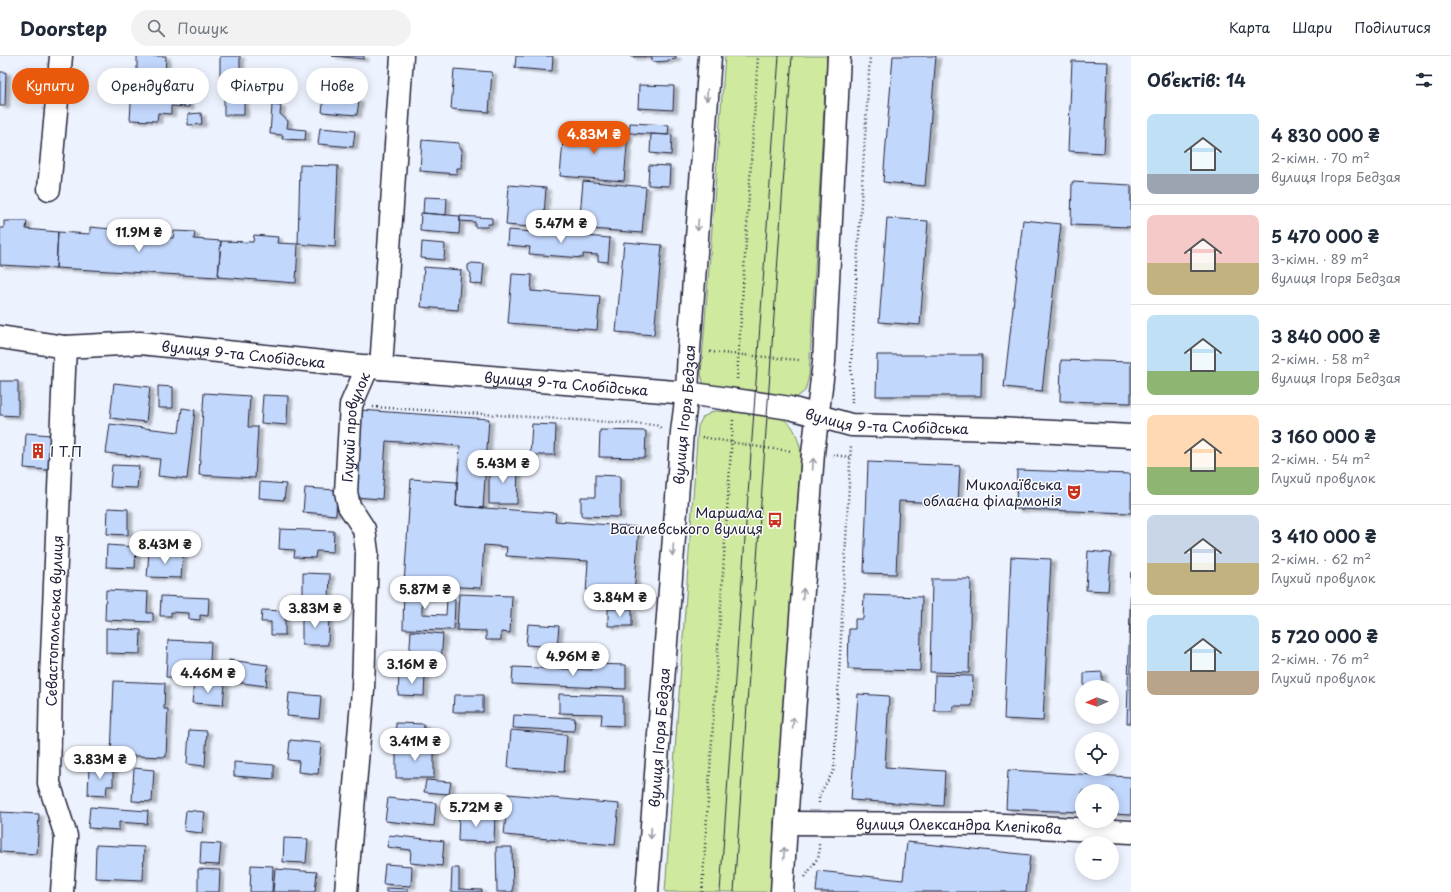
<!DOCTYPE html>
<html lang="uk">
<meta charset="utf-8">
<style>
:root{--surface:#fff;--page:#f2f2f3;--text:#1f2937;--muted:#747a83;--line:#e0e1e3;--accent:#ea580c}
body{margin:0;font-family:"Playpen Sans",sans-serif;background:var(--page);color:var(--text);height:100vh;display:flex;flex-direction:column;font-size:15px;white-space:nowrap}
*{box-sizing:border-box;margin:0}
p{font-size:13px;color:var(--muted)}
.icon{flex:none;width:22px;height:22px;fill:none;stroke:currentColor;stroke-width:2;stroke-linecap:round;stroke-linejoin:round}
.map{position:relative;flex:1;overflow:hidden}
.panel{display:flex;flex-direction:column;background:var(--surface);width:320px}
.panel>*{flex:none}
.banner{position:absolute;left:12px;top:12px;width:380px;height:36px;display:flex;gap:8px}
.needle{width:26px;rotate:268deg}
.fabs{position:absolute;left:1075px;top:624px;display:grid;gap:8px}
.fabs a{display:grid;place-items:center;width:44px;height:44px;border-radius:50%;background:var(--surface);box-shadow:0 2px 10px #0003;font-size:20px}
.price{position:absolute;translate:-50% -34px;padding:0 9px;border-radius:14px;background:#fff;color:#222;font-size:13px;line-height:26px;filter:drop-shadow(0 1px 2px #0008)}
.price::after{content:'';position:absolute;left:50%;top:24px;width:12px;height:9px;margin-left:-6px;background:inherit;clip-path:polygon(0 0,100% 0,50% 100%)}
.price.active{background:var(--accent);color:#fff}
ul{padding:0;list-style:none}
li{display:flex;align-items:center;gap:12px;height:100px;padding:0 16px}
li+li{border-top:1px solid var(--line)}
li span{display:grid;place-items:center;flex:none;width:112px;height:80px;border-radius:8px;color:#555}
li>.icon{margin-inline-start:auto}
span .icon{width:48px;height:48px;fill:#fffc;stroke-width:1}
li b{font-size:17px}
h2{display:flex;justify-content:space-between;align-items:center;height:48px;padding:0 16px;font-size:17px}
.chip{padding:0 14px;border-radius:18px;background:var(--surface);box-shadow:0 2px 10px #0003;font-size:14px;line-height:36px}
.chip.active{background:var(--accent);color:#fff}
header{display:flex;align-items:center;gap:24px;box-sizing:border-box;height:56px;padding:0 20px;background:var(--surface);border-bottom:1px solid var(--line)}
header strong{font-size:19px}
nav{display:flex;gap:22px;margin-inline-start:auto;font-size:14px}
.search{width:280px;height:36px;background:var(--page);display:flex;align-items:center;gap:10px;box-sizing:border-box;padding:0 14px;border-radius:22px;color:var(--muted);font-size:15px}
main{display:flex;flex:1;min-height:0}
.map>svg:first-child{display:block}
.green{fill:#cfe99f;stroke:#78866d}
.building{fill:#c2d7fc;stroke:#22223b;filter:url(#shadow)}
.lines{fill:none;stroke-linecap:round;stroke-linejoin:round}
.minor-casing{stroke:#22223b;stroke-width:25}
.path{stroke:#22223b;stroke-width:2.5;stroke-dasharray:1 3;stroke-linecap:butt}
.minor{stroke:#fff;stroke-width:22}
.tram{stroke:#22223b;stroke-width:1}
.oneway{stroke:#9c9ca7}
.labels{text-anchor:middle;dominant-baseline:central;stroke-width:3;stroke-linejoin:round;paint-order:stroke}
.street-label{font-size:14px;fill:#22223b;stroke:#fff}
.poi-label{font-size:14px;fill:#22223b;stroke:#fff;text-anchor:end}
</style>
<header>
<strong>Doorstep</strong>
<div class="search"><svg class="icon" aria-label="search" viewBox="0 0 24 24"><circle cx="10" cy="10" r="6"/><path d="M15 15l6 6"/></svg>Пошук</div>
<nav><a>Карта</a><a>Шари</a><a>Поділитися</a></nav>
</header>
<main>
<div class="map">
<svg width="1131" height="836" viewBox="0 0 1131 836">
<defs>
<filter id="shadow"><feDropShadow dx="4.5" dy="2.5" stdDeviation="1" flood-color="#0004"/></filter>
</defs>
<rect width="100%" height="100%" fill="#edf3fe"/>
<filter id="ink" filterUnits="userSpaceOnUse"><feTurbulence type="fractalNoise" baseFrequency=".025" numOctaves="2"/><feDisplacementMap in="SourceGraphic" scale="8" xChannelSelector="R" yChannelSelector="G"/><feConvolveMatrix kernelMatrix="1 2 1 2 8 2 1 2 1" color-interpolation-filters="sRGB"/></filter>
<g filter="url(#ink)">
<path class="green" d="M725,0h102l-18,320 -4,15 -17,13 -83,-15 -4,-15z
M714,355c16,1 65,2 75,12 7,7 10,20 12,29l-28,440h-108l33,-466 5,-9z"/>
<path class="building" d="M137,0h29l-1,18 -28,-2z
M220,0h20v26h-20z
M332,0h32v3z
M516,0h37l-1,15 -37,-3z
M631,0h45v3l-8,1v1l-16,1v-5h-21z
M893,0h43l-11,130 -42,-4z
M1072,5l36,1 -4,91 -36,-2z
M454,13l38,3 -3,40 -38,-3z
M0,16h6l-1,34h-5z
M178,19h20v14h-20z
M639,29l35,1 -1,24 -35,-2z
M132,31l58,4 -1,16 -18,-1v8l-13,-1 -1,8 -27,-1z
M224,39h20v20h-20z
M324,40l35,4 -2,15 -35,-3z
M272,49l9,1 -1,8 8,7 -1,7 19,2 -1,10 -23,-1 1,-4 -13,-1z
M201,57l1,11 -14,1v-11z
M630,67l39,2 -1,10 -39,-2z
M320,72l35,3 -2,16 -35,-3z
M564,73l64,5 -4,47 -64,-5z
M651,78l21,1 -1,20 -21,-2z
M422,84l37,3v5l3,1 -1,19h-4v6l-37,-3z
M300,109l38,1 -3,81 -37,-3z
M649,109l21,1 -1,20 -21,-1z
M583,125l63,6 -4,46 -63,-5z
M1072,126l59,3v42l-60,-2z
M509,129l37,3 -3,40 -37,-3z
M424,141l23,1 -1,17 -23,-2z
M421,157l39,3 -1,18 -39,-3z
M460,160l32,2v6h-4l-1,3h-12v-5l-15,-1z
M887,162l41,3 -8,104 -41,-3z
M1023,164l38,4 -19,167 -38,-4z
M4,165h23l-1,8 32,3 -2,36 -56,-3v-37h4z
M90,171l21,2v5l62,4 1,-7 21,1 -1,7 27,2 -3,36 -162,-9 2,-36 32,2z
M508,174l102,8 -2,24 -10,-1v-6l-15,-1v4l-54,-4 1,-7 -23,-2z
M254,179l24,2 -1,6 21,1 -2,39 -78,-6 3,-36 32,1z
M422,186l23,2 -1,16 -23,-2z
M624,186l38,3 -8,90 -38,-3z
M472,207l12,1 -2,21 -12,-2 1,-9 -3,-4v-5z
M424,211l37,3 -3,40 -37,-3z
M512,218l20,1 -1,16 69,5 -3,34 -89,-7z
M877,299h105l-1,41h-105z
M1061,304l70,2v41l-71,-2z
M0,325h18v35l-18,-1z
M114,327l36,4 -4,35 -36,-4z
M158,330l15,1v21h-15z
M204,337l46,3 -2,31h10l-3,51 -56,-3z
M263,339l25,1 -1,29 -26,-2z
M182,352l13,2 -8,69 -29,-3 2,-17 -54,-6 4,-29 69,8z
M360,354l129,9 -6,89 -27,-2 4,-60 -74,-5 -4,58 -28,-2z
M532,368l24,1 -1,30h-25z
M600,374l46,1 -1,27 -46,-1z
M26,377l25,2 -2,35 -25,-2z
M868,406l92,4 -2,38 -59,-3 -3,73 -32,-1z
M489,408h29l-1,40h-28z
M112,409l27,1 -2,22 -27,-1z
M1017,414l114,4v39l-115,-4z
M595,419l25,1v41l-39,-1v-19h14z
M411,423l46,3 -1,24 100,7 -1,8 84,6 -5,69 -48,-3 2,-32 -82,-5 1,-9 -23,-2 -3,43 -77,-4z
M260,426l26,2 -2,16 -25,-2z
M305,432l32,2 -1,25 -33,-3z
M108,452l20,1v26l-21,-1z
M280,473l54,2 -1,21 -17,-1 -1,7 -21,-1 1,-7 -16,-1z
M107,489l29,2 -1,21 -29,-1z
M1088,495l23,2 -3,38 -22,-1z
M149,496l34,2 -2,24 -34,-1z
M1011,501l40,2 -8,162 -39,-2z
M1131,516v151h-4z
M303,517l27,1 -1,24h-26z
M932,523h39l-2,94 -39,-1z
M404,528h27v14l-9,-1v17l24,1 1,-16h8l-1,31 -51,-1z
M106,534l42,2 -1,21h6v9l-48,-2z
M459,538l53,2 -2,37 -9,-1v8h-15v-9l-29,-1z
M864,539l58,2 -2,74 -72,-2 1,-40h6v-10h8z
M161,540l48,2 -1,18 -8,-1v5l-11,-1v-6l-18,-1v4h-11z
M608,553h24v17h-24z
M262,554l23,1v24h-14v-13h-10z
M302,558h27l-1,31h-26z
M528,568l31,2 -2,21 -31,-2z
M106,572l35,2 -1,24 -34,-1z
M411,575l32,3 -2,29 -32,-3z
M168,584l43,2 -2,37 -43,-2z
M229,604l39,5 -2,21 -39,-5z
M592,608l34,1v24l-114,-5 1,-17 79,3z
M1102,616v15h-18v-14z
M399,618l26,1 -1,21 -26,-1z
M935,619l38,1 -1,30h-19v5h-19z
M114,625l51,2 -1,26h4l-2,48 -55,-2z
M194,626l31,2 -2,21 -31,-2z
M289,637l32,3 -2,23 -32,-3z
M559,638l64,2v30l-22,-1 1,-11 -43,-1z
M858,638l31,2 -4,71 60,4 -2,35 -92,-6z
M454,639h29v17h-30z
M514,659l61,3 -1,13 -61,-3z
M396,667l28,1 -1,21 -28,-1z
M189,674l18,1 -2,35 -18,-2z
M511,674l56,5 -3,37 -56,-4z
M290,684l31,3 -3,31 -20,-2 1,-11 -11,-1z
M396,691h38v31h-38z
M234,706l40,3v14l-40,-3z
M89,710l24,1v19h-6l-1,10 -18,-1z
M134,712l20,2 -2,32 -20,-1z
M1008,714l123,7v38l-19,-1v-23h-30v21l-76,-3z
M426,724l25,2 -2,12 -25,-2z
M508,738l111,10 -4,41 -111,-10z
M388,742l48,5 -2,23 -49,-5z
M90,751l58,4 -1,13 -28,-2v8l-31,-2z
M186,754l19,2 -3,21 -18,-2z
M0,756l39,2 -2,40 -37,-2z
M459,757l36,2 -1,27 -36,-1z
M389,779l55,6 -2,25 -32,-3 1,-13 -24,-3z
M284,782l24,1 -2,24 -23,-1z
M907,786l123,13 -4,37h-210l2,-21 85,9z
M201,787l20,1 -2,21 -19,-1z
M96,789l48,2 -1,33 -48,-2z
M496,791h16l1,45h-16z
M385,808l27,2 -1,20 -28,-2z
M251,809l22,1 -1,26h-22z
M452,812h7v21l23,1v2h-31z
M198,813l22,1 -1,22h-21z
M275,813l42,3 -2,20h-42z
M386,832l22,1v3h-22z"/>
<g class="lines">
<defs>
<g id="minor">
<path d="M49,133l12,-133"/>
<path id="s1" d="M0,281l65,10 75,-4 241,25 306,25 103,15 61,17 146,4 134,7"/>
<path d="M381,312l21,-312"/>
<path id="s2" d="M786,767l199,1 146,8"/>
<path id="s3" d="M62,836l4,-56 -17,-53 2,-104 14,-332"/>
<path id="s4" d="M346,836l17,-202 4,-138 -3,-23 -15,-23 -3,-14 5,-87 17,-39"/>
<path id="s5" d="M647,836l35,-460 5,-39 2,-43 21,-294"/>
<path d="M782,836l4,-69 27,-370 11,-91 15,-306"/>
</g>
</defs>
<use href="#minor" class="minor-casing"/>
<path class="path" d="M710,296l89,8
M737,323l21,-323
M852,347l-1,-39 19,-308
M373,351l283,18 5,3
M702,381l63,11 27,3
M833,399l18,2
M819,747v-7l15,-26 17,-325
M805,821l14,-21v-12
M702,836l31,-472"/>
<use href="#minor" class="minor"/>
<path class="tram" d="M720,836l59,-836
M734,836l58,-836"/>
</g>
<defs><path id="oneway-shaft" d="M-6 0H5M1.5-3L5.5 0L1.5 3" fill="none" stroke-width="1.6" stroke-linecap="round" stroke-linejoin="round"/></defs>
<g class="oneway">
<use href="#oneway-shaft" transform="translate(707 39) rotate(94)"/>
<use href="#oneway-shaft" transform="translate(698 169) rotate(94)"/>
<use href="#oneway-shaft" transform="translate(813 408) rotate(-86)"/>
<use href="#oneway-shaft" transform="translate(673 494) rotate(94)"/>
<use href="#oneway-shaft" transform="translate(803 538) rotate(-86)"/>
<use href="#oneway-shaft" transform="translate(793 667) rotate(-86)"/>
<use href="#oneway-shaft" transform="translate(651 777) rotate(94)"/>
<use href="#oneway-shaft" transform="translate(784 797) rotate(-87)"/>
</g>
</g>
<defs>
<symbol id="building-bare" viewBox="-9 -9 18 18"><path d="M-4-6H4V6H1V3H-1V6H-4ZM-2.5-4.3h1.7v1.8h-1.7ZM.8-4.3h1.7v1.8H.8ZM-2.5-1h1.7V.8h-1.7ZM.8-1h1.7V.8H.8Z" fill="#c8321e" stroke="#fff" stroke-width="2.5" paint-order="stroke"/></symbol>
<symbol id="theatre-bare" viewBox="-9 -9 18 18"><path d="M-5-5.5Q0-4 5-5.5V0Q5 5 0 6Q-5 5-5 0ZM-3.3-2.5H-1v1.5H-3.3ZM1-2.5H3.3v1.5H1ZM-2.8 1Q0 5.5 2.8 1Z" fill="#c8321e" stroke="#fff" stroke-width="2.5" paint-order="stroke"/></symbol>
<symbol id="bus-bare" viewBox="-9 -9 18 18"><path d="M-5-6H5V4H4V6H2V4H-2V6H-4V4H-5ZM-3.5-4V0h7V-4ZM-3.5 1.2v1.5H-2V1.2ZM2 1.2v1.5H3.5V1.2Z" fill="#c8321e" stroke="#fff" stroke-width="2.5" paint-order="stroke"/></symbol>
</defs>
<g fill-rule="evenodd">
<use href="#building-bare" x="27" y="384" width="22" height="22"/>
<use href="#theatre-bare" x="1063" y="425" width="22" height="22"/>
<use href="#bus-bare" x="764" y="453" width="22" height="22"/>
</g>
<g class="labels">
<g class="street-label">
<text stroke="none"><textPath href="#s1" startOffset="245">вулиця 9-та Слобідська</textPath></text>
<text stroke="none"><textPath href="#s1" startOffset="569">вулиця 9-та Слобідська</textPath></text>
<text stroke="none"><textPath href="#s5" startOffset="479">вулиця Ігоря Бедзая</textPath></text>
<text stroke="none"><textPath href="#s1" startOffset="893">вулиця 9-та Слобідська</textPath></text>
<text stroke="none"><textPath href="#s4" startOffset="472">Глухий провулок</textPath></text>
<text stroke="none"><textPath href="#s3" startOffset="274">Севастопольська вулиця</textPath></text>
<text stroke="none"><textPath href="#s5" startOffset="155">вулиця Ігоря Бедзая</textPath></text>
<text stroke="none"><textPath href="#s2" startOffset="173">вулиця Олександра Клепікова</textPath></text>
</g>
<g class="poi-label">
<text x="50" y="395" text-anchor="start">І Т.П</text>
<text x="1062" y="428">Миколаївська<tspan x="1062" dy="16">обласна філармонія</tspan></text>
<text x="763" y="456">Маршала<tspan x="763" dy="16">Василевського вулиця</tspan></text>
</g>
</g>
</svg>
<div class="fabs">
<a><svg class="needle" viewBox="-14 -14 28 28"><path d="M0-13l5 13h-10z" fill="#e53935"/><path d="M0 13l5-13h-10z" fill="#747a83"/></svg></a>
<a><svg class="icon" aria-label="locate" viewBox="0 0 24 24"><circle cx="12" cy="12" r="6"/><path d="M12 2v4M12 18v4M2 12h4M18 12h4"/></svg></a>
<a>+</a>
<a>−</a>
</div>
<b class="price active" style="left:594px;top:99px">4.83M ₴</b>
<b class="price" style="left:561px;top:188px">5.47M ₴</b>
<b class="price" style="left:139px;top:197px">11.9M ₴</b>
<b class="price" style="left:503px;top:428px">5.43M ₴</b>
<b class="price" style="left:165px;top:509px">8.43M ₴</b>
<b class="price" style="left:425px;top:554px">5.87M ₴</b>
<b class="price" style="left:620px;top:562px">3.84M ₴</b>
<b class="price" style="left:315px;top:573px">3.83M ₴</b>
<b class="price" style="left:573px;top:621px">4.96M ₴</b>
<b class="price" style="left:412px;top:629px">3.16M ₴</b>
<b class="price" style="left:208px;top:638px">4.46M ₴</b>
<b class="price" style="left:415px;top:706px">3.41M ₴</b>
<b class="price" style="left:100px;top:724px">3.83M ₴</b>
<b class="price" style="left:476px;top:772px">5.72M ₴</b>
<div class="banner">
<a class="chip active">Купити</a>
<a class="chip">Орендувати</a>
<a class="chip">Фільтри</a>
<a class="chip">Нове</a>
</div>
</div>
<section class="panel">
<h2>Об’єктів: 14<svg class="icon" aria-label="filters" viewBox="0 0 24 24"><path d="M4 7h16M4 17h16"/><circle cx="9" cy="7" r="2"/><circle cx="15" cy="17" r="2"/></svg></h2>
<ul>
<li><span style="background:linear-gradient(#bfe0f5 75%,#9aa5b1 0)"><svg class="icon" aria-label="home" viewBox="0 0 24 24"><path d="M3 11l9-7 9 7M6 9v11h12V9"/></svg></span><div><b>4 830 000 ₴</b><p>2-кімн. · 70 m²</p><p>вулиця Ігоря Бедзая</p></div></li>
<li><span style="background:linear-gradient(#f6c9c9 60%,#c2b280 0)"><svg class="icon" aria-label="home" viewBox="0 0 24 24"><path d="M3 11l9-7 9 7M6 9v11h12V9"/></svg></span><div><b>5 470 000 ₴</b><p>3-кімн. · 89 m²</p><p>вулиця Ігоря Бедзая</p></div></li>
<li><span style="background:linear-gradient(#bfe0f5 70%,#8fb573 0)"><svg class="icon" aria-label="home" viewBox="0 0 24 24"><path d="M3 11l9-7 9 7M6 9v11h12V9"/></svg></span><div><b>3 840 000 ₴</b><p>2-кімн. · 58 m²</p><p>вулиця Ігоря Бедзая</p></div></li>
<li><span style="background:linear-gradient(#ffd9b3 65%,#8fb573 0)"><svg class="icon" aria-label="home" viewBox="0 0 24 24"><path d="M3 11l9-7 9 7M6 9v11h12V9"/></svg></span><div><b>3 160 000 ₴</b><p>2-кімн. · 54 m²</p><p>Глухий провулок</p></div></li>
<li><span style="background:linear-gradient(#c9d6e8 60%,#c2b280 0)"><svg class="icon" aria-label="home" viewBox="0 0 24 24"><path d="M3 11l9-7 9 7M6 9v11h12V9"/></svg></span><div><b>3 410 000 ₴</b><p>2-кімн. · 62 m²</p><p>Глухий провулок</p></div></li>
<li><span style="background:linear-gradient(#bfe0f5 70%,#b9a48a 0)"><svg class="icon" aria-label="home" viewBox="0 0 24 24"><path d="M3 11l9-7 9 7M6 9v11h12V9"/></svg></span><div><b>5 720 000 ₴</b><p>2-кімн. · 76 m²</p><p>Глухий провулок</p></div></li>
</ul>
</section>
</main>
